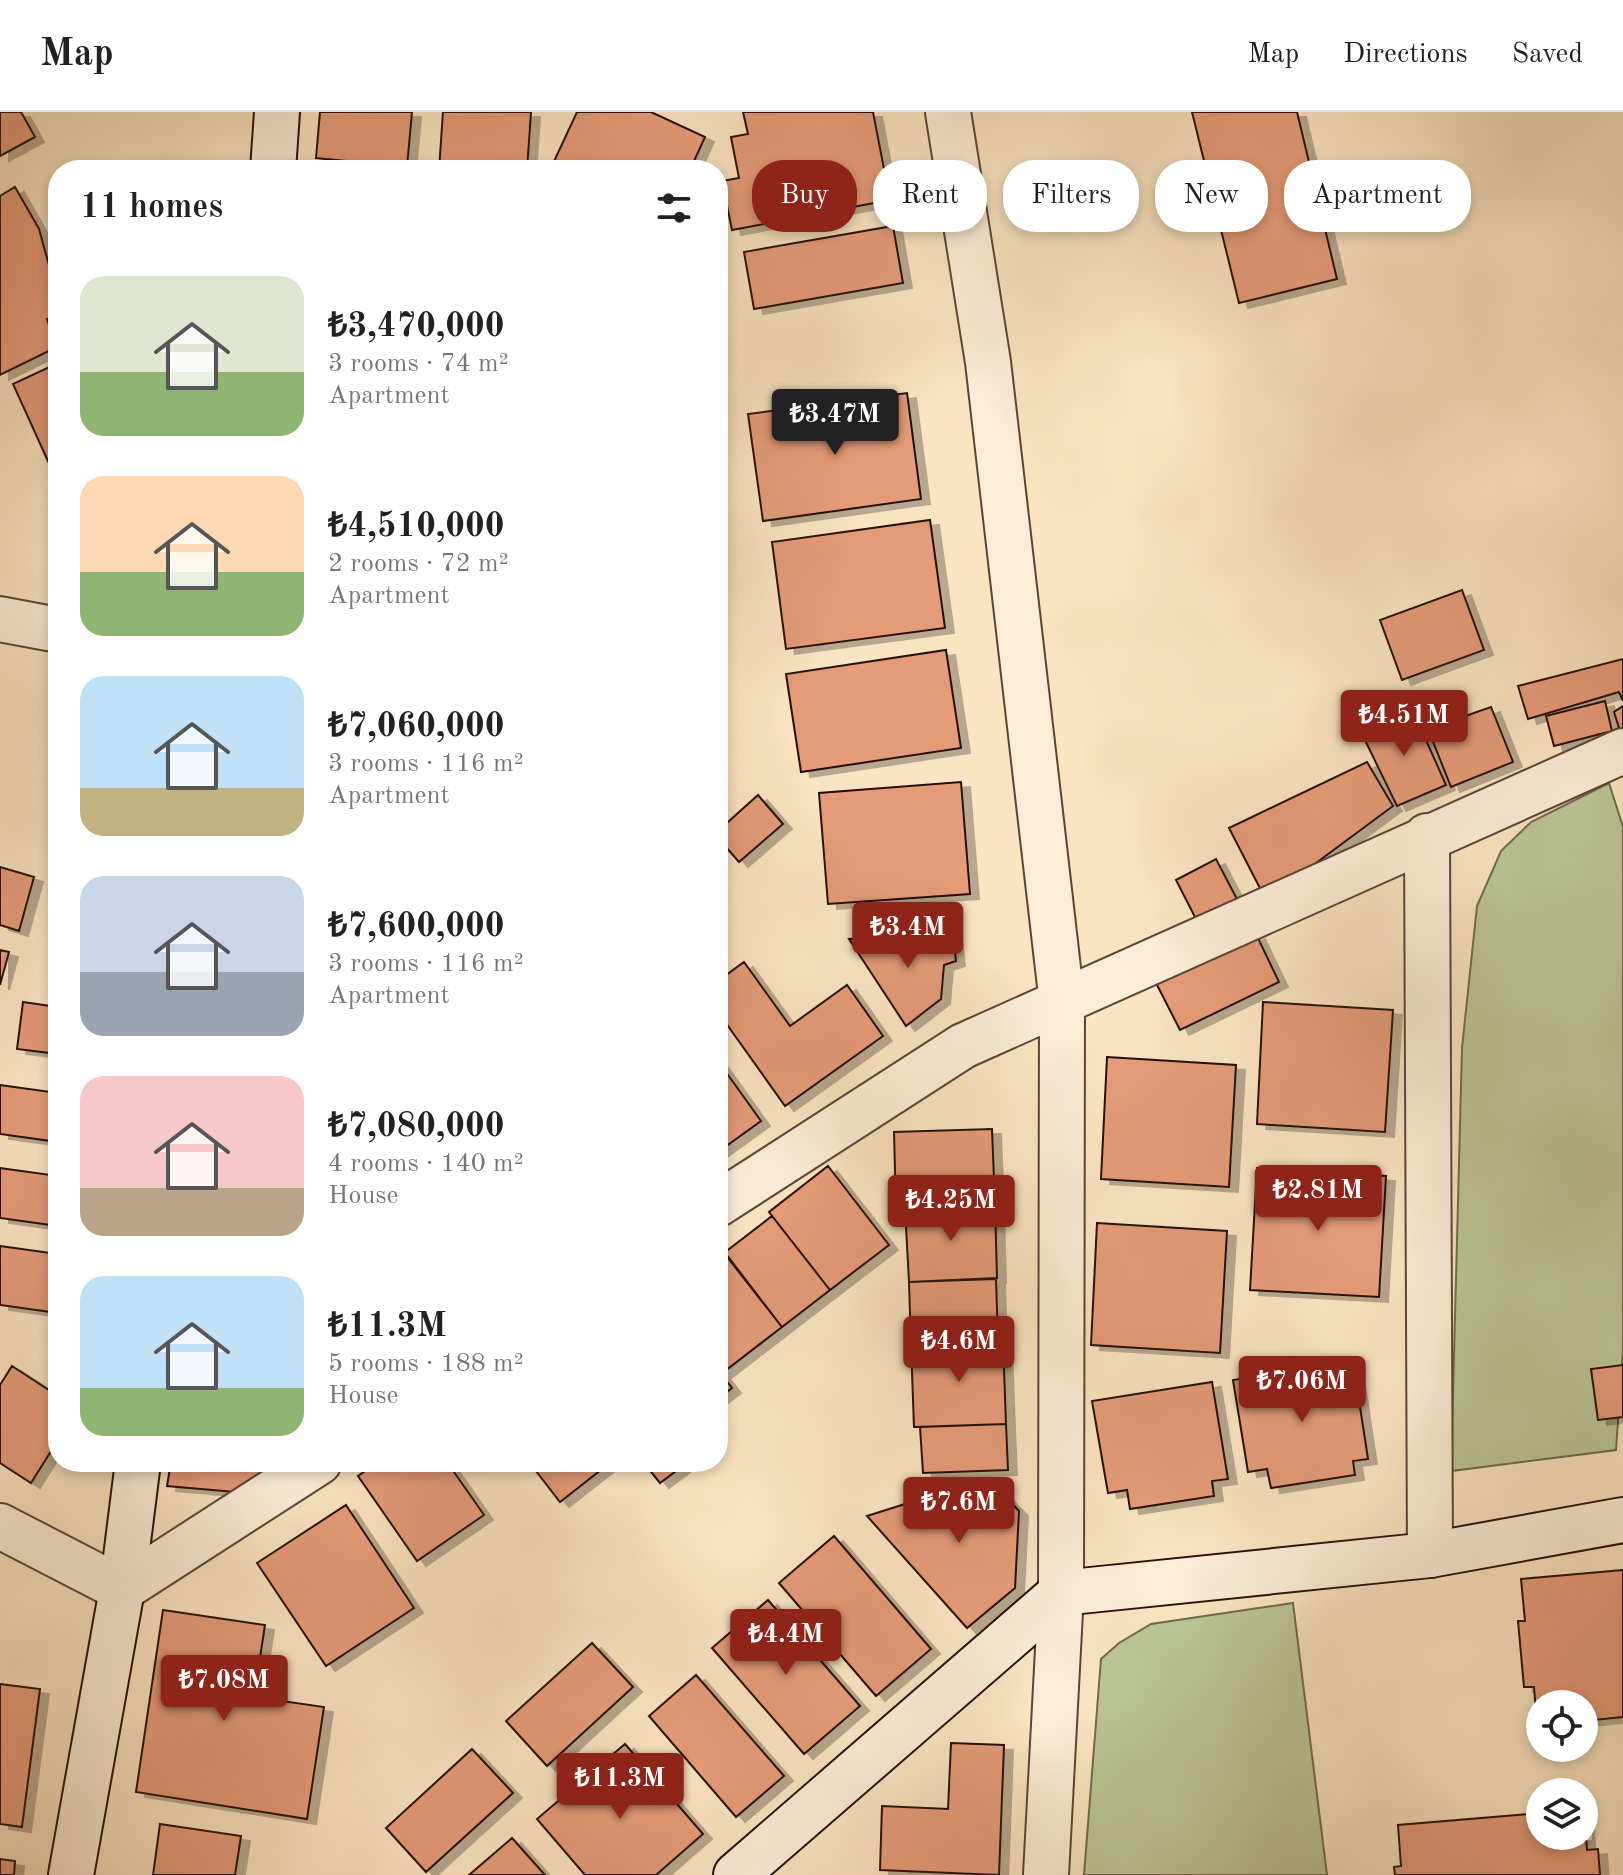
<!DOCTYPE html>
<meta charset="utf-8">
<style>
:root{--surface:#fff;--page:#f6f6f6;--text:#222;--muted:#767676;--line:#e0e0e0;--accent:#8f2418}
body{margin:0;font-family:"Old Standard TT",serif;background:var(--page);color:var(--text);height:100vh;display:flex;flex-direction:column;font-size:30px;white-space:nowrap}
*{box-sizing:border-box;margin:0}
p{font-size:26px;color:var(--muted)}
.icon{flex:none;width:44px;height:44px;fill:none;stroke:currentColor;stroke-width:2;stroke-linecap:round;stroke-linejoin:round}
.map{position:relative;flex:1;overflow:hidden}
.drawer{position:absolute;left:48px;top:48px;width:680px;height:1312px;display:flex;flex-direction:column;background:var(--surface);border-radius:32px;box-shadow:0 4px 12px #0003}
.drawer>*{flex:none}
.guide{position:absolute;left:752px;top:48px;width:750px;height:72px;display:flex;gap:16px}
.controls{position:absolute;left:1526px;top:1578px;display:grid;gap:16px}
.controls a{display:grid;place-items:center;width:72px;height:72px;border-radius:50%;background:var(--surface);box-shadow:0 4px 12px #0003;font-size:40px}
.price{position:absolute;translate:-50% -68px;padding:0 18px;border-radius:8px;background:var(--accent);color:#fff;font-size:26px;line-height:52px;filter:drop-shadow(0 2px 4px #0008)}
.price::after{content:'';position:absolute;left:50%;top:48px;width:24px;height:18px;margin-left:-12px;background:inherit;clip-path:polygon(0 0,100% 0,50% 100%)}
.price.on{background:#222;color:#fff}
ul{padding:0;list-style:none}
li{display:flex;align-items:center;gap:24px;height:200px;padding:0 32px}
li span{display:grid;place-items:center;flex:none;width:224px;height:160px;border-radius:24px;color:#555}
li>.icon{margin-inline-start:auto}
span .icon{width:96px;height:96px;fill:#fffc;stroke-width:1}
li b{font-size:34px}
h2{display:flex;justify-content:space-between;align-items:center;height:96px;padding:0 32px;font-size:34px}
.pill{padding:0 28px;border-radius:32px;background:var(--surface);box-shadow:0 4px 12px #0003;font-size:28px;line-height:72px}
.pill.on{background:var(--accent);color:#fff}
header{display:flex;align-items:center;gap:48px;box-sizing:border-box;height:112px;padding:0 40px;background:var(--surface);border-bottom:2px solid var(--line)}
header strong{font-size:38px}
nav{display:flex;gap:44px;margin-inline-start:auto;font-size:28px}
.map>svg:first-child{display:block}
.green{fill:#bac596;stroke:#706a4f;stroke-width:2}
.building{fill:#e59b78;stroke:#261008;stroke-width:2;filter:url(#shadow)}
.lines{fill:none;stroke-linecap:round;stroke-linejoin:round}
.street-casing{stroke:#5b4536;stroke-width:48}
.secondary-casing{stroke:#261008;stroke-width:48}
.street{stroke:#fcedd7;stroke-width:44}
.secondary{stroke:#fcedd7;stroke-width:44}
</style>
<header>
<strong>Map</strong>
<nav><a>Map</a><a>Directions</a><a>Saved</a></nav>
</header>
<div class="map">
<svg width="1623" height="1763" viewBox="0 0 1623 1763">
<defs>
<filter id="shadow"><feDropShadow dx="9" dy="5" stdDeviation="0" flood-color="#0004"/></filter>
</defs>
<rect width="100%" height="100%" fill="#fae4c1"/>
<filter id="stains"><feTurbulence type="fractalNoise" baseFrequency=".0025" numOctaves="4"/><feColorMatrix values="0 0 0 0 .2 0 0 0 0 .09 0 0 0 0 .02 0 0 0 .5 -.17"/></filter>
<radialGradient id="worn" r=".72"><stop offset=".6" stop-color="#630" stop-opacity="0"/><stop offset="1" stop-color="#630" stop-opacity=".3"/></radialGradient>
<path class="green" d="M1609,671l14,44v522l-7,101 -165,21 11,-423 15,-142 24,-55 30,-29z
M1293,1491l34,272h-243l17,-216 18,-16 32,-19z"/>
<path class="building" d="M0,0h21l14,25 -35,19z
M320,0h92l-5,55 -91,-9z
M443,0h88l-4,58h-88z
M577,0h74l54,25 -15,33h-140z
M743,0h130l17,88 -158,30 -10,-49 17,-3 -8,-41 17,-3z
M1192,0h105l40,167 -98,24z
M15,75l24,42 16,58 3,28 -11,4 10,28 -57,28v-179z
M893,114l10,57 -149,26 -10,-57z
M58,251v107h-6l-39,-86z
M907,281l14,106 -158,22 -15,-107z
M930,408l15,108 -159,21 -14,-107z
M1462,478l22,60 -82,30 -22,-60z
M946,538l15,98 -160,24 -15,-98z
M1623,547v42l-4,-9 -91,27 -10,-33z
M1605,589l7,30 -58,15 -8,-30z
M1623,594v27l-2,1 -7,-22z
M1491,595l22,55 -62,25 -23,-58z
M1413,599l33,74 -49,21 -36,-74z
M1367,650l26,44 -127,94 -37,-72z
M961,670l9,112 -142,10 -9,-111z
M758,683l25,29 -44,38 -21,-24v-7z
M1216,747l22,42 -40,22 -22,-43z
M0,755l34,10 -15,54 -19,-6z
M1256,822l23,48 -99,48 -24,-47z
M953,823l3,26 -12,4 -3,34 -35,27 -57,-87z
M0,838l9,2 -9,33z
M744,850l46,64 57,-41 36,51 -98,70 -67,-94v-31z
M23,890l35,5v47l-41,-5z
M1263,890l130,8 -8,122 -128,-8z
M1107,945l129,8 -7,122 -128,-8z
M718,949l43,60 -43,31z
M0,973l58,8v49l-58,-8z
M992,1017l3,76 -99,4 -2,-77z
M828,1054l61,79 -59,45 -61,-78z
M0,1056l58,8v50l-58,-8z
M1257,1056l129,8 -7,121 -129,-7z
M995,1093l2,73 -88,4 -4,-74z
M772,1104l58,74 -48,37 -58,-74z
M1097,1111l130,8 -7,122 -129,-8z
M0,1134l58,8v59l-58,-8z
M726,1142l56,73 -61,47 -3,-4v-111z
M996,1167l2,62 -87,3 -2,-62z
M998,1229h5l3,83 -92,3 -3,-83z
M1353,1249l15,98 -15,2 2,14 -84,13 -4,-19 -19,3 -15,-92z
M1623,1253v52l-25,3 -7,-51z
M12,1254l46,30v44l-27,43 -31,-20v-78z
M718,1258l14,18 -14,11z
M1212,1270l16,97 -16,2 2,15 -84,13 -3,-19 -19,3 -16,-92z
M1006,1312l2,46 -85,3 -3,-46z
M171,1350h106l-42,30 -68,-6z
M378,1350h69l37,53 -67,46 -59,-85z
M529,1350h82l-51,40z
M643,1350h45l-28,21z
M987,1366l32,33 -4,77 -48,40 -100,-112z
M346,1393l68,103 -88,58 -69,-103z
M834,1424l97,113 -55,47 -97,-113z
M1623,1458v147l-39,4v-17h-44v21h-3l-3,-38h-10l-6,-66h7l-4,-42z
M768,1488l92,106 -56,48 -92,-106z
M163,1498l102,15 -11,72 70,10 -17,112 -171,-27z
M592,1531l41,44 -86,79 -41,-45z
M696,1563l88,101 -48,41 -87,-101z
M0,1572l40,5 -18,138 -22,-3z
M951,1631l53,2 -5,130 -119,-5 2,-64 66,3z
M625,1632l78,90 -47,41h-71l-48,-56z
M472,1637l41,44 -87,79 -40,-44z
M1540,1701v23h44v-22l3,36 11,-1 2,26h-205l-1,-8 7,-1 -3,-41z
M160,1712l81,12 -6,39h-82z
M512,1726l33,37h-76z
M0,1747l15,2 -1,14h-14z"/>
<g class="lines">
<defs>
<path id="street" d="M948,0l40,250 74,641 -1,590 -15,282
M0,507l58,11
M1427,724l3,719
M718,1092l245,-158 660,-295
M0,1414l122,63 197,-127"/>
<path id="secondary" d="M273,58l4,-58
M71,1763l51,-286 16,-127
M736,1763l325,-282 369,-38 193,-35"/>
</defs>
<use href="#street" class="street-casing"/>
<use href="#secondary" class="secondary-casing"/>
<use href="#street" class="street"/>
<use href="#secondary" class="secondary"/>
</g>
<rect width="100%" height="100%" filter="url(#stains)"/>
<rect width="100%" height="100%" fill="url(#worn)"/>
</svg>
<div class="controls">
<a><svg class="icon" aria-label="locate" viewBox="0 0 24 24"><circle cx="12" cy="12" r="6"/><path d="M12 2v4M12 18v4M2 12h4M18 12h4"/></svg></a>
<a><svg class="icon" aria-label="layers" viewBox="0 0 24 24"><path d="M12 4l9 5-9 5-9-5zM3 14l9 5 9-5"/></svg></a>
</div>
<b class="price on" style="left:835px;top:345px">₺3.47M</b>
<b class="price" style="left:1404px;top:646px">₺4.51M</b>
<b class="price" style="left:908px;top:858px">₺3.4M</b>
<b class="price" style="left:1318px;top:1121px">₺2.81M</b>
<b class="price" style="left:951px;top:1131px">₺4.25M</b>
<b class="price" style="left:959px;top:1272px">₺4.6M</b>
<b class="price" style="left:1302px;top:1312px">₺7.06M</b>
<b class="price" style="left:959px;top:1433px">₺7.6M</b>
<b class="price" style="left:786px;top:1565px">₺4.4M</b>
<b class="price" style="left:224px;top:1611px">₺7.08M</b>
<b class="price" style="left:620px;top:1709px">₺11.3M</b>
<div class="guide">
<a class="pill on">Buy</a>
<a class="pill">Rent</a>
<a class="pill">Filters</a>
<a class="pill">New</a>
<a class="pill">Apartment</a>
</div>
<section class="drawer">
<h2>11 homes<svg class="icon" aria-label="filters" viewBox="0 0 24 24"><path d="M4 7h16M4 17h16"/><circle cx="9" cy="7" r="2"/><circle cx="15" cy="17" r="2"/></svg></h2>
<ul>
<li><span style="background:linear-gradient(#dfe7d0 60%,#8fb573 0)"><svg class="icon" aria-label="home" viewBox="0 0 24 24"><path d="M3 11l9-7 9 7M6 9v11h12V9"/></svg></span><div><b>₺3,470,000</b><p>3 rooms · 74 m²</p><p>Apartment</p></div></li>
<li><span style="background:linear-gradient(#ffd9b3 60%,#8fb573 0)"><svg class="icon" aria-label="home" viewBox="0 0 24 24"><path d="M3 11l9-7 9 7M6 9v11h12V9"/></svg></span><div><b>₺4,510,000</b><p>2 rooms · 72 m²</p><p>Apartment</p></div></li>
<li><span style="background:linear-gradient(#bfe0f5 70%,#c2b280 0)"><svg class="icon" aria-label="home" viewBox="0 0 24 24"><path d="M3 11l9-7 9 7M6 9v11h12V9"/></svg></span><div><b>₺7,060,000</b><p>3 rooms · 116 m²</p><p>Apartment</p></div></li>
<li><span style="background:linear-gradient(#c9d6e8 60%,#9aa5b1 0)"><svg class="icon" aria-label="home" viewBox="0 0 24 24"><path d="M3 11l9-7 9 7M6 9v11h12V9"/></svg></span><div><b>₺7,600,000</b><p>3 rooms · 116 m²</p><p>Apartment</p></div></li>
<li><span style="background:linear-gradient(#f6c9c9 70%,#b9a48a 0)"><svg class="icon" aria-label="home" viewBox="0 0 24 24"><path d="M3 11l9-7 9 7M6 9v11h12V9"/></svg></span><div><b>₺7,080,000</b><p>4 rooms · 140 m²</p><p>House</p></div></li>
<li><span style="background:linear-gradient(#bfe0f5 70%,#8fb573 0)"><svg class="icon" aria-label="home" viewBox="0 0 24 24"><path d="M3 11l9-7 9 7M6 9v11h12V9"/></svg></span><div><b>₺11.3M</b><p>5 rooms · 188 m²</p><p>House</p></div></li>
</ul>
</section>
</div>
